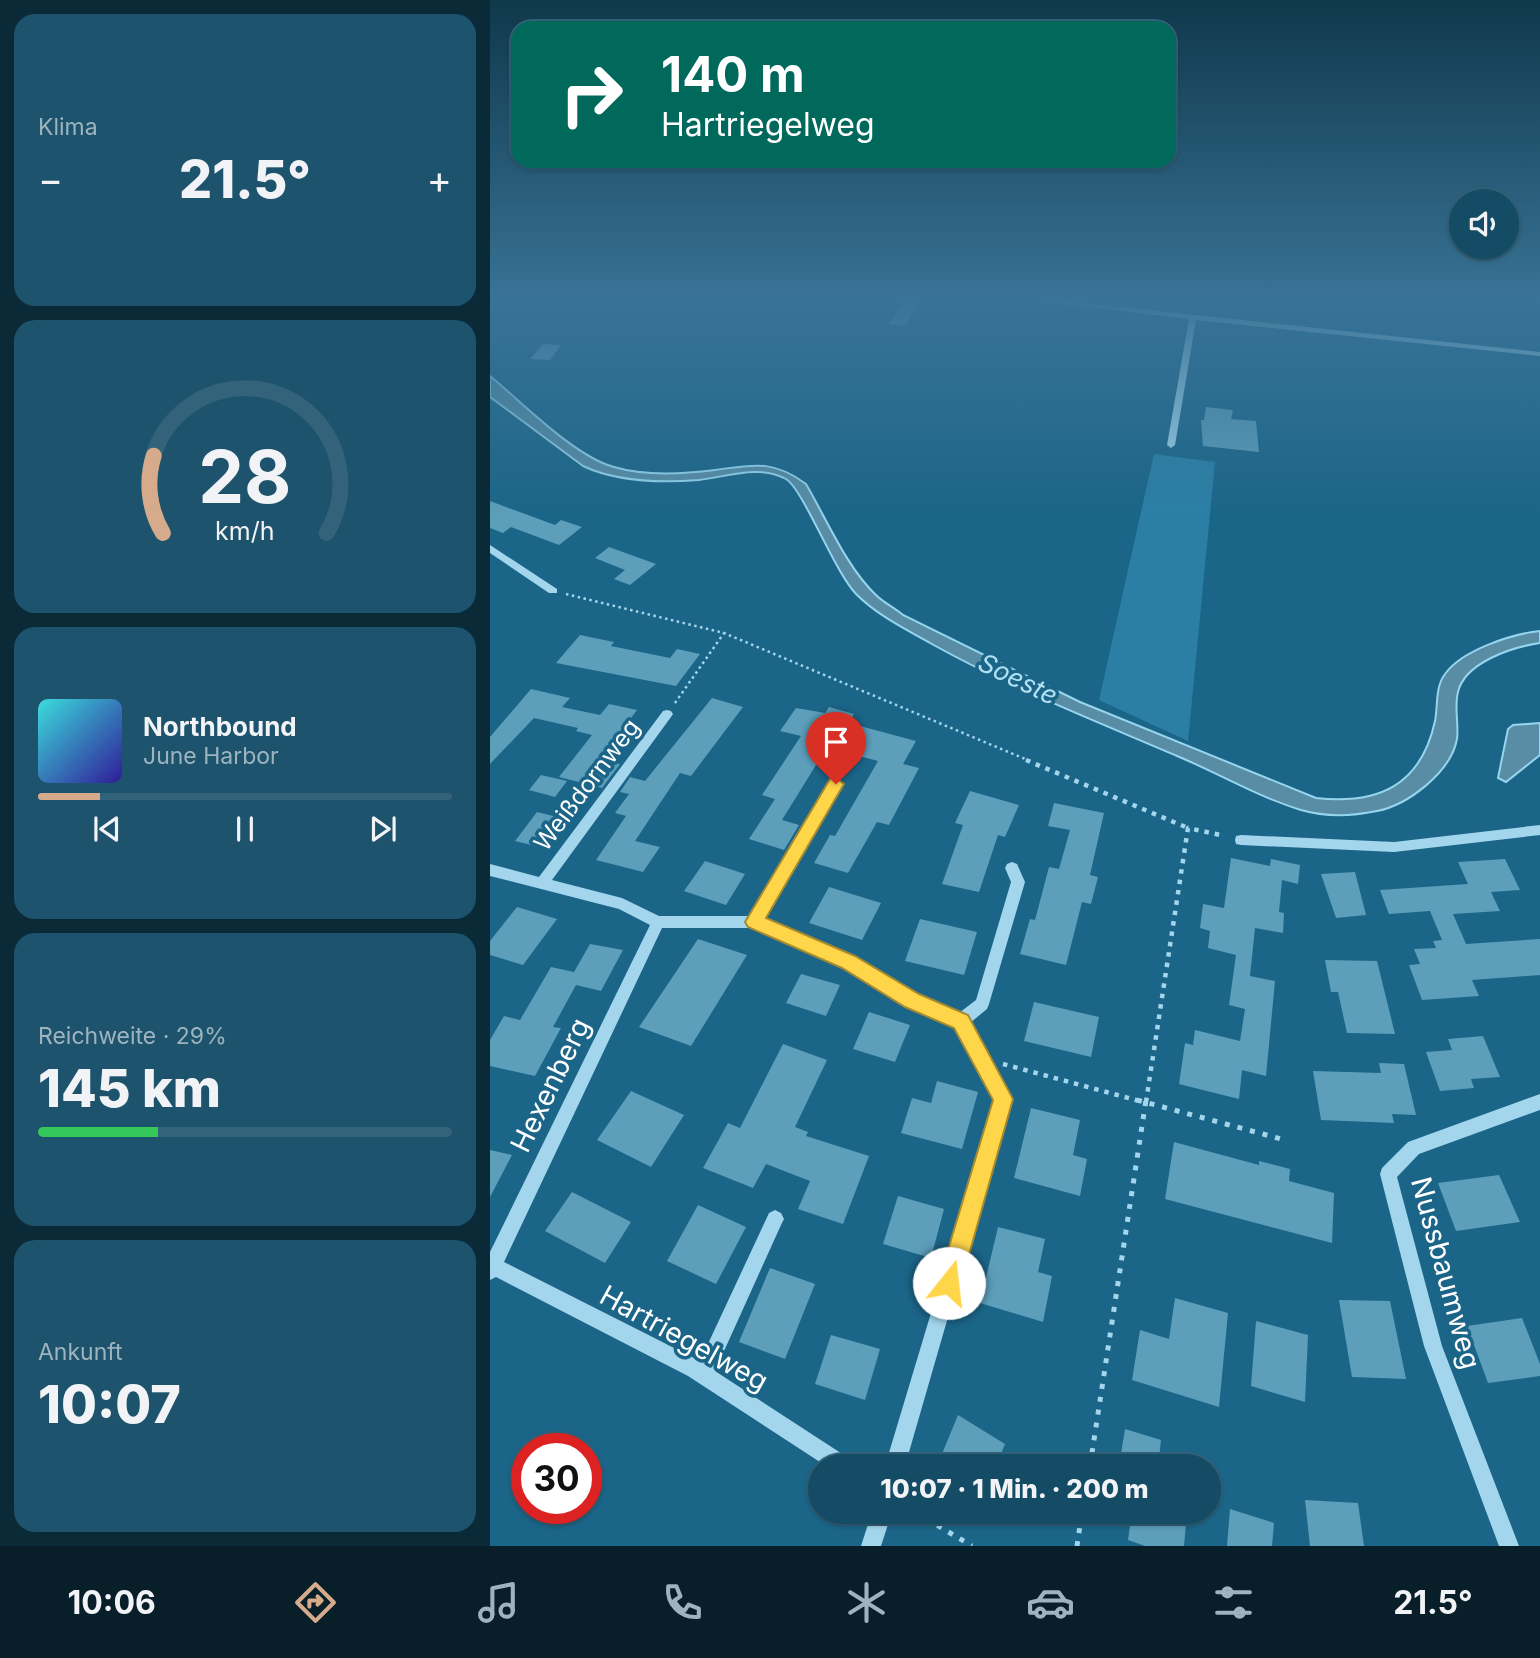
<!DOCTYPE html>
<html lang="de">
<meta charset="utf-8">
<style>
body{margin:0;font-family:Inter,sans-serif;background:#1d536c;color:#f1f3f6;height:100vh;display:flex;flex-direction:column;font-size:26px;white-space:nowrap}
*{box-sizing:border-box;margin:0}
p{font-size:23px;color:#9db4bf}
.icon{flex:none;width:38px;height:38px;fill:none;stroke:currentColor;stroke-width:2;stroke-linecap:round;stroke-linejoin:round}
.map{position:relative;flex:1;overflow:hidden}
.sheet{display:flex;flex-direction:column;gap:14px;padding:14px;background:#0b2a38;width:490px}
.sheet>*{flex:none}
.guide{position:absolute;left:21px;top:21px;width:665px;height:147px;border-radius:21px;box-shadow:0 2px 5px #0004,0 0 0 2px #33637a;background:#00695c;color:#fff;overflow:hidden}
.fabs{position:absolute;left:959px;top:189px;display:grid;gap:14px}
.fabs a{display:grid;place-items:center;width:70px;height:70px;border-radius:50%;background:#144c66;box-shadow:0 2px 5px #0004,0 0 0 2px #33637a;font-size:35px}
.speed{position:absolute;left:21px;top:1433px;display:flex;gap:14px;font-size:35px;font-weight:700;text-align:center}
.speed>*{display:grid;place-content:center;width:91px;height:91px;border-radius:50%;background:#144c66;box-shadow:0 2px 5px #0004,0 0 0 2px #33637a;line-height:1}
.speed .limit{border:10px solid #d22;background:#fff;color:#111}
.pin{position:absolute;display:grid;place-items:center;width:60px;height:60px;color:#fff;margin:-72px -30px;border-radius:50% 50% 50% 0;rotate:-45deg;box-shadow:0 0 7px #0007}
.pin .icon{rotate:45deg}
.me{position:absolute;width:77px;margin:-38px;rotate:16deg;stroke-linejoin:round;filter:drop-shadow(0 0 5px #0008)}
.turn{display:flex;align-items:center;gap:24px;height:147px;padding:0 35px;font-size:32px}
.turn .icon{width:91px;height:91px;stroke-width:2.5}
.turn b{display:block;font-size:49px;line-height:60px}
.big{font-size:52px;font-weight:800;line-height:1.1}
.sheet .card{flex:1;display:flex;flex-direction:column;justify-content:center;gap:10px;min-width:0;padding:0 24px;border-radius:21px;background:#1d536c}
.sheet .dial{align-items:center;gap:0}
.dial svg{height:182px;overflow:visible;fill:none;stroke:#33637a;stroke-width:7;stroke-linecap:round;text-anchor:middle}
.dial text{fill:#f1f3f6;stroke:none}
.song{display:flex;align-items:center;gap:21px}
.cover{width:84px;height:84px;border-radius:10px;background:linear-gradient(135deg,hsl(180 70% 55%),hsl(250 70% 35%))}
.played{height:7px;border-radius:4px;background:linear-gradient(90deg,#d6ab8b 15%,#33637a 15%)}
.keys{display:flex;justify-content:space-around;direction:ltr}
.heat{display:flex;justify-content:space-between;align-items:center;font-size:38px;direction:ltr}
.charge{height:10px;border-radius:5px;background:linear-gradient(90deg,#34c759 29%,#33637a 0)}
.trip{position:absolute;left:318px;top:1454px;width:413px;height:70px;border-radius:35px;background:#144c66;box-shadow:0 2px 5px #0004,0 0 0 2px #33637a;font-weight:800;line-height:70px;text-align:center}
.menu{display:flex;height:112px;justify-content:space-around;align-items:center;background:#081e29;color:#9db4bf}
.menu .icon{width:49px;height:49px}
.menu .on{color:#d6ab8b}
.menu b{font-size:32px;color:#f1f3f6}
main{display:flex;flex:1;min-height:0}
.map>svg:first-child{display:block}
</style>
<main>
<section class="sheet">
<div class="card"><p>Klima</p>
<div class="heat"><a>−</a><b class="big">21.5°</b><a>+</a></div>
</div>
<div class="card dial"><svg viewBox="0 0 100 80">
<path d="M14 69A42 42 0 1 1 86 69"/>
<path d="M14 69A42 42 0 0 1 10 35" stroke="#d6ab8b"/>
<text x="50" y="56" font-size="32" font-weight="700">28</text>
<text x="50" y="72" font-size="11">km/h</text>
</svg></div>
<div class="card">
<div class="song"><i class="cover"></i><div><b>Northbound</b><p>June Harbor</p></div></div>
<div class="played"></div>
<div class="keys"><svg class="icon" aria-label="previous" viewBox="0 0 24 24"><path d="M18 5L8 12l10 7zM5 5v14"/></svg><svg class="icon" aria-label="pause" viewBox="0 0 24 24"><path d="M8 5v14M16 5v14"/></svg><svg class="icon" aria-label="next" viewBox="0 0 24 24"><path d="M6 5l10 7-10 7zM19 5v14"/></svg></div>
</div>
<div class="card"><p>Reichweite · 29%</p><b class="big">145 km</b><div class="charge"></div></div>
<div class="card"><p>Ankunft</p><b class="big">10:07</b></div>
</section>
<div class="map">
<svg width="1050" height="1546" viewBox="0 0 1050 1546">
<rect width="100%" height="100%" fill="#1b6588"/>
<!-- green -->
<polygon fill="#2b7fa5" points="664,454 725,462 698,741 609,700"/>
<!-- water -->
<g fill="#598da5" stroke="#96d5ee" stroke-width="2">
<path d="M0,376c33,27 84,80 124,91 30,9 69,7 101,3 37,-5 58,-11 91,14 20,34 41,84 70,111 8,8 19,13 27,20l177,87 236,96c63,7 105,-13 119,-77 3,-15 0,-34 10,-47 17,-24 67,-40 95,-43v12c-27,4 -75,19 -82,49 -4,15 1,32 -1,47 -6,33 -49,66 -80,72 -24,5 -52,6 -76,-1 -43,-13 -83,-37 -124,-54 -84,-36 -168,-69 -247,-113 -25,-14 -53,-28 -74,-49 -22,-23 -53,-105 -70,-115 -27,-15 -59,-2 -87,1 -38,3 -82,2 -116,-14l-93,-69z"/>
<polygon points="1050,723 1050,755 1016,782 1008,778 1018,729 1023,725"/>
</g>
<!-- building -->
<g fill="#5d9ebb">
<polygon points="413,301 430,301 416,326 399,324"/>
<polygon points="53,344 71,345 60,360 40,359"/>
<polygon points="716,407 743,410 741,419 766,421 769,452 713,446 711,420 714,420"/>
<polygon points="0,501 65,525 71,520 92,527 69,545 21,527 13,533 0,528"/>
<polygon points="119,547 166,564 140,585 124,579 135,570 105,558"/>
<polygon points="90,635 124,642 121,646 180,658 187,649 210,654 186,686 66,663"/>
<polygon points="41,689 80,698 72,707 110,715 119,704 147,710 111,760 130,764 112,788 69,777 102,735 86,731 88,728 44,718 0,764 0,737"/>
<polygon points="222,698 253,707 201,776 190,773 145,841 170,847 153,872 106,860 136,816 125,813 139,794 130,792 140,777 155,781"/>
<polygon points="339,707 364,714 359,723 426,741 413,764 429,768 399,825 387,822 358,873 324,863 340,835 345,836 388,761 369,756 371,753 339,744 292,820 309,825 294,850 259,839 285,799 272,795 311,736 290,731 306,708 335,713"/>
<polygon points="51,775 77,781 65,797 39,790"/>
<polygon points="480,791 529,805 515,837 508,835 489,892 452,884 473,825 465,823"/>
<polygon points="564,803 614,813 600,875 608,877 601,904 592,902 576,965 530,954 540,919 545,920 559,867 569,869 580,830 558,826"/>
<polygon points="47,812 79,820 58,849 25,841"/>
<polygon points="741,858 780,866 781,859 810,865 808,884 792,880 789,912 794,913 793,933 765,928 760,976 785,981 776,1076 752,1070 749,1099 689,1084 695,1043 703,1045 705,1030 750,1041 755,1009 739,1005 746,955 718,948 720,931 710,928 713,904 734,908"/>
<polygon points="1015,859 1030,890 1001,892 1010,911 963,914 976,944 1050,939 1050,975 982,980 989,996 932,1000 919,965 930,964 924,949 946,948 943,941 952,940 940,911 899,914 890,890 978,884 968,862"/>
<polygon points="215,861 255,874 236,905 194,891"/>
<polygon points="865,872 876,915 846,918 831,874"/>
<polygon points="339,887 391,903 372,940 319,923"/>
<polygon points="27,907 67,919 33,965 0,955 0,941"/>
<polygon points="430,919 487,932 474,975 415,961"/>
<polygon points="208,939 257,955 201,1046 149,1027"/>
<polygon points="100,944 133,950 111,991 86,985 63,1027 71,1028 45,1076 0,1066 0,1040 14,1016 30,1020 61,967 84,972"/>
<polygon points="835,960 887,961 905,1034 857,1033 848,992 841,992"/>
<polygon points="311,974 350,985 336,1016 296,1003"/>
<polygon points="544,1002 609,1017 601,1057 534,1041"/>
<polygon points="379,1012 420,1025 405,1062 363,1049"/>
<polygon points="993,1036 1010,1077 981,1079 984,1088 950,1091 936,1052 962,1050 958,1039"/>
<polygon points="293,1044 337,1060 305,1127 318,1132 316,1136 379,1156 353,1224 308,1209 320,1181 276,1164 263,1188 213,1168 238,1123 250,1128"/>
<polygon points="889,1063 914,1064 926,1115 902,1114 904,1123 831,1120 823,1071 891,1073"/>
<polygon points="447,1081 488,1092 472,1149 411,1133 422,1098 441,1103"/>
<polygon points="141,1091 194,1115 161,1167 107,1140"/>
<polygon points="541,1108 590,1120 583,1155 597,1159 590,1196 524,1178"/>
<polygon points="684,1142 769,1165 769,1161 800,1169 799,1181 844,1193 842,1243 675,1199"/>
<polygon points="0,1150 22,1155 0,1197"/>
<polygon points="1009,1175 1030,1222 966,1231 948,1183"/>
<polygon points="82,1192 141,1222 115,1263 55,1231"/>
<polygon points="408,1196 454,1209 441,1258 393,1244"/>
<polygon points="208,1205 256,1227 226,1284 177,1261"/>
<polygon points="508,1227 555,1239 548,1272 562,1276 553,1322 490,1303"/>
<polygon points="280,1268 325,1284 295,1359 249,1342"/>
<polygon points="685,1298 738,1313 729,1407 642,1380 650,1330 679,1339"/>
<polygon points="849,1300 900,1301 916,1379 862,1377"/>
<polygon points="1032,1318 1050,1364 1050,1376 998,1383 977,1326"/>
<polygon points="766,1321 818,1335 815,1402 761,1386"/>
<polygon points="341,1335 390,1349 375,1400 325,1384"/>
<polygon points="468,1415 515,1444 506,1466 447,1466"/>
<polygon points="635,1429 671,1440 668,1466 629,1466"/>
<polygon points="815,1500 868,1503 874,1546 820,1546"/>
<polygon points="740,1509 784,1523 782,1546 737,1546"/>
<polygon points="642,1512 697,1512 694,1546 655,1546 638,1540"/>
</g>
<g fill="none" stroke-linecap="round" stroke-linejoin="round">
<!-- path-far2 -->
<g stroke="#a3d6ec" stroke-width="2.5" stroke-dasharray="2.5 3.5" stroke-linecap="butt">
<polyline points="76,594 234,633 540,761"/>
<polyline points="185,703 234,633"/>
</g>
<!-- path-far1 -->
<g stroke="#a3d6ec" stroke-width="4.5" stroke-dasharray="4.5 6" stroke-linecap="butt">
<polyline points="536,760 698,828"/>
<polyline points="513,1064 653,1102"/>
<polyline points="656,1102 698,828 735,836"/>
</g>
<!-- path -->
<g stroke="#a3d6ec" stroke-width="5" stroke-dasharray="5 8" stroke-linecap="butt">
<polyline points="647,1100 795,1140"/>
<polyline points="600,1466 656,1100"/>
<polyline points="425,1512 482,1546"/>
<polyline points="587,1546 592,1512"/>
</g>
<!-- minor -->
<g fill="#a3d6ec" fill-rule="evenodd">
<polygon points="547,301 575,301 1050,352 1050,356 706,320 685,445 681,448 677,445 699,319"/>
<polygon points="0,545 67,589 67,593 59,593 0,553"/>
<polygon points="177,710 181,711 183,714 181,717 62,880 132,898 169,916 260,916 342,781 350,781 352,784 350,787 273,919 364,957 427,996 469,1013 486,1000 521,882 515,868 517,864 522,862 527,864 535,882 499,1004 497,1009 480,1023 521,1099 415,1466 395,1466 505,1100 466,1026 417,1006 354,967 263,928 172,928 14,1262 210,1361 279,1213 285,1210 291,1213 294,1219 291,1225 225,1371 360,1459 363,1466 336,1466 198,1376 6,1277 0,1280 0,1252 160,925 129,909 0,876 0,864 49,877 173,711"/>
<polygon points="1050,825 1050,835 904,852 751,845 746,844 745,840 746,836 751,835 904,842"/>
<polygon points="1050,1094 1050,1110 929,1154 907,1177 952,1346 1029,1546 1009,1546 934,1346 890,1174 892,1168 918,1142"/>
<polygon points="382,1512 402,1512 391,1546 371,1546"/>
</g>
</g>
<!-- sky -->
<linearGradient id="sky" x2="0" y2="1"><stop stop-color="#0f384b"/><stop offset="0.58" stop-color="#397396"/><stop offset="1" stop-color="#397396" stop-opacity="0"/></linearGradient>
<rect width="1050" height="518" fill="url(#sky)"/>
<!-- route -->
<polygon fill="#ffd54a" stroke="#a68a30" stroke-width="2" points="346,778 354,784 276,918 365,956 429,994 478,1015 523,1099 471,1283 467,1291 459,1294 451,1291 448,1283 503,1100 464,1028 415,1007 352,968 258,927 255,922 340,779"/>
<g text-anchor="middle" stroke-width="7" stroke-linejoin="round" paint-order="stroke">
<!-- street labels -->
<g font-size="24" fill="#fff" stroke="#1b6588">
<text transform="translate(97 785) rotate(-53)" y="8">Weißdornweg</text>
</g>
<!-- water labels -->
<g font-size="26" font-style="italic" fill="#b3e1f4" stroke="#1b6588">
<text transform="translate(528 679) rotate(26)" y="9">Soeste</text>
</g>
<!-- near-street labels -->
<g font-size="28" fill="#fff" stroke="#1b6588">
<text transform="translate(60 1085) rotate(-64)" y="10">Hexenberg</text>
<text transform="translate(956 1273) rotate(75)" y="10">Nussbaumweg</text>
<text transform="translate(194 1338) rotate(29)" y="10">Hartriegelweg</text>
</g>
</g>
</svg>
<div class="fabs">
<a><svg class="icon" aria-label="sound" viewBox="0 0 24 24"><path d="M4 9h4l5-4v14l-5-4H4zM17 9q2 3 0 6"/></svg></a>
</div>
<div class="speed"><div class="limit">30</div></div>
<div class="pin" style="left:346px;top:784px;background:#d93025"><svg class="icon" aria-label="arrive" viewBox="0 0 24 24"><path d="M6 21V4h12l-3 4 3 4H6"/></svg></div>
<svg class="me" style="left:459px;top:1283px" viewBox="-20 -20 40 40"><circle r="19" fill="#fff"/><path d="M0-13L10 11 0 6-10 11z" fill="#ffd54a"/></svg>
<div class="trip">10:07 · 1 Min. · 200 m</div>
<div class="guide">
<div class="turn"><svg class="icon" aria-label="right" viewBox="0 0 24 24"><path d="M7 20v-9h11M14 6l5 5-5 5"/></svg><div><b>140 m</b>Hartriegelweg</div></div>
</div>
</div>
</main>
<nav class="menu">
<b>10:06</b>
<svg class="icon on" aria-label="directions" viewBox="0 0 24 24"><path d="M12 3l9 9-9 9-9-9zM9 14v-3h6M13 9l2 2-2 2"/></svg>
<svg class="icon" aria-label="music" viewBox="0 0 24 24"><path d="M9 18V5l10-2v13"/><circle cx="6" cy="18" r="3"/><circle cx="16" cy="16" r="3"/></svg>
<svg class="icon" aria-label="phone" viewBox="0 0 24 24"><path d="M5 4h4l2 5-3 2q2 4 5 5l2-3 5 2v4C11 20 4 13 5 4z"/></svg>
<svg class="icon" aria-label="climate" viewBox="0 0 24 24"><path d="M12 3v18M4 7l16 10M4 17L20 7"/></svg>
<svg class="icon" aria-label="car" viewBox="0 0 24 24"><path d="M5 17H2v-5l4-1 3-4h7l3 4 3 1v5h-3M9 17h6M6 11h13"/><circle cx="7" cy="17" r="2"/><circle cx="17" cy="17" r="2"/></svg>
<svg class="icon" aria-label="filters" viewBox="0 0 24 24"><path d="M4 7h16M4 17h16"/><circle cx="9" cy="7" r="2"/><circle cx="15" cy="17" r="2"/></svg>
<b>21.5°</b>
</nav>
